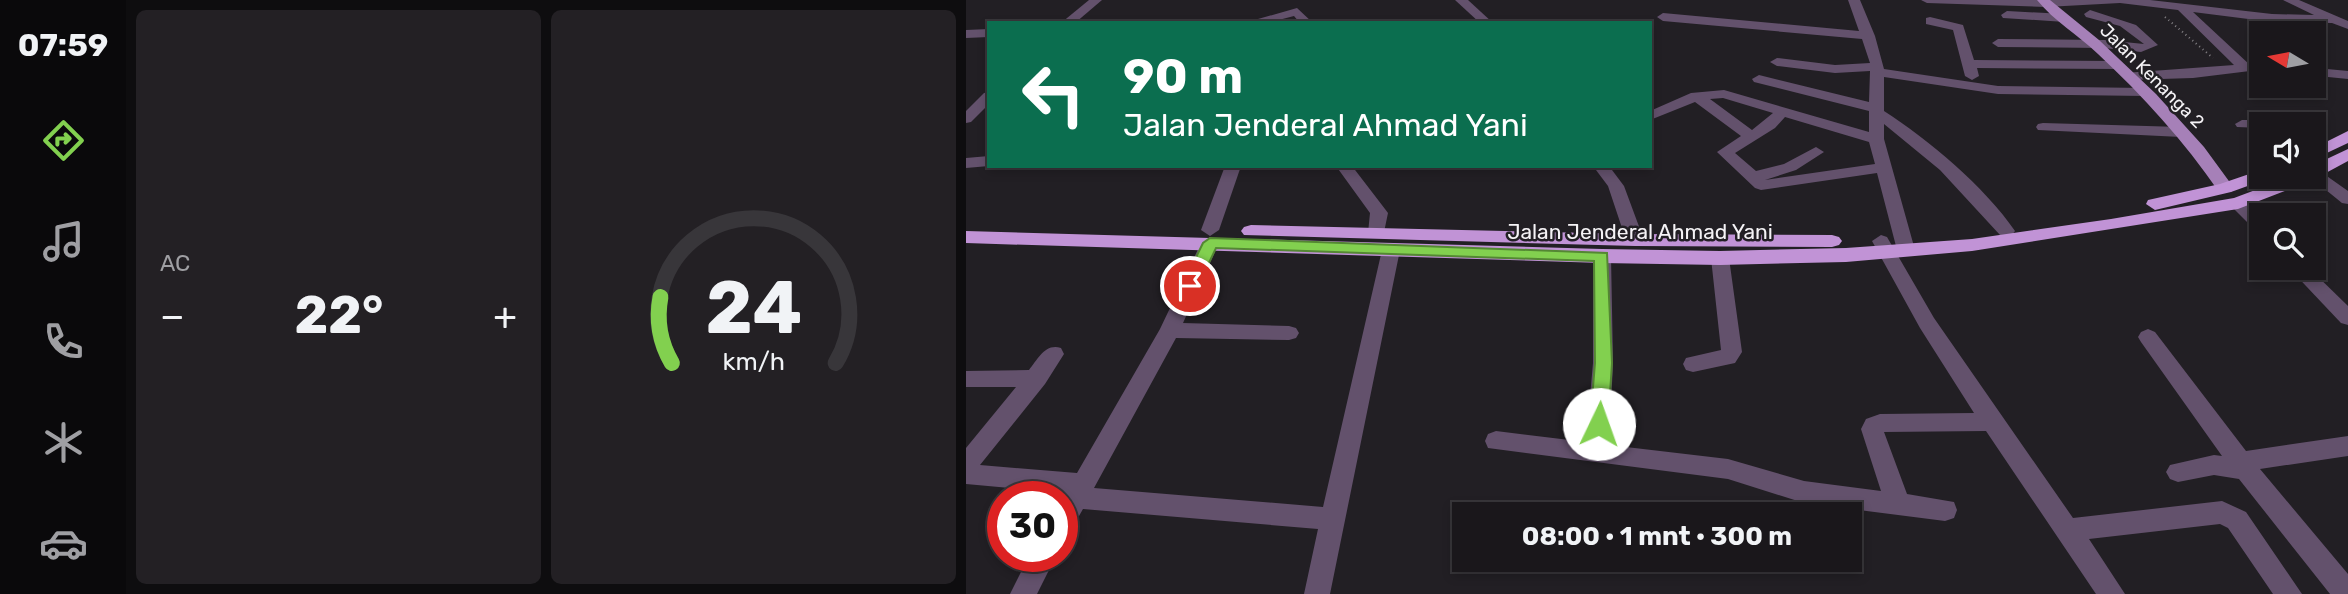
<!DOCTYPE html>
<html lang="id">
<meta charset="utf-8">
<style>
body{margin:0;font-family:Rubik,sans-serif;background:#232024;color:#f1f3f6;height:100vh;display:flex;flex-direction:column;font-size:26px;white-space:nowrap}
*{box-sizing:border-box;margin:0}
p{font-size:23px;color:#9f9fa3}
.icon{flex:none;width:38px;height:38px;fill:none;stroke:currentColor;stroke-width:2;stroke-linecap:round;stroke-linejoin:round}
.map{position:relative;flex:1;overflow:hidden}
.details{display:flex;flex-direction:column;gap:10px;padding:10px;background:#0e0d0f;width:840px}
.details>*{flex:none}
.guide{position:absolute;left:21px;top:21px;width:665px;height:147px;border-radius:0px;box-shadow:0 4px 10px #0003,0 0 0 2px #38363a;background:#0b6e4f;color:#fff;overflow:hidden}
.needle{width:46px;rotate:280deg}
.fabs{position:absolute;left:1283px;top:21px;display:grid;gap:14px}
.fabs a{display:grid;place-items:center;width:77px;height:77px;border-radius:0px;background:#1a171b;box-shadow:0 4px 10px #0003,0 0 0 2px #38363a;font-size:35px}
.speed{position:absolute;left:21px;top:481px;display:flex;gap:14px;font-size:35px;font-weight:700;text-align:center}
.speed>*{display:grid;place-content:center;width:91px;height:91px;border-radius:50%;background:#1a171b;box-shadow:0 4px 10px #0003,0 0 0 2px #38363a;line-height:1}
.speed .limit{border:10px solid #d22;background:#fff;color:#111}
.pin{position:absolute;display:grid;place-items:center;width:60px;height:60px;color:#fff;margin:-30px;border:4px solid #fff;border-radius:50%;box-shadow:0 2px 7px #0007}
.me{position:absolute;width:77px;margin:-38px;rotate:3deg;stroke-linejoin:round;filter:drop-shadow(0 0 5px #0008)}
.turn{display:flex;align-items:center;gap:24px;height:147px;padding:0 21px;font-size:32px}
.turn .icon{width:91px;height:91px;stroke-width:2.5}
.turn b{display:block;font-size:49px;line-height:60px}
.big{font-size:52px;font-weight:700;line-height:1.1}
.details .card{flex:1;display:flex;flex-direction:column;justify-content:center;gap:10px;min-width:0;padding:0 24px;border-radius:10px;background:#232024}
.details .dial{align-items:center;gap:0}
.dial svg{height:182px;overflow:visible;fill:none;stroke:#38363a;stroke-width:7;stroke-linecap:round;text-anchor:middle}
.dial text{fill:#f1f3f6;stroke:none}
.heat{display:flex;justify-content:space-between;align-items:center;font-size:38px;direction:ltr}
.details .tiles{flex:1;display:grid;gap:10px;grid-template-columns:repeat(2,1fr)}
.trip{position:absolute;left:486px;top:502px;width:410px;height:70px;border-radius:0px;background:#1a171b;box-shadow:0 4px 10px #0003,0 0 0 2px #38363a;font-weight:700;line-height:70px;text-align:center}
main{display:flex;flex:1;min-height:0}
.menu{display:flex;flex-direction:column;width:126px;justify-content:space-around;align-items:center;background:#0a090b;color:#9f9fa3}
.menu .icon{width:49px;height:49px}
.menu .selected{color:#82d04f}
.menu b{font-size:32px;color:#f1f3f6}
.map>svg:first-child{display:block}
</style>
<main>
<nav class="menu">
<b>07:59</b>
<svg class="icon selected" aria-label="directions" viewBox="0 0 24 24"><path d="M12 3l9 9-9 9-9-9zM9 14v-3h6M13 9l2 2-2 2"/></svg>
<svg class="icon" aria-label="music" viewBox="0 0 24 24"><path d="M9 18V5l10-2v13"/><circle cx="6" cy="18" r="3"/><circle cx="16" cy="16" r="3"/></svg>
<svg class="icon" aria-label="phone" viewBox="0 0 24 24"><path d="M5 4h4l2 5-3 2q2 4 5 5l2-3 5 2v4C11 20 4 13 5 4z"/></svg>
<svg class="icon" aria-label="climate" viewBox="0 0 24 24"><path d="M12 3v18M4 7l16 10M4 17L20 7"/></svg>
<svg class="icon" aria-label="car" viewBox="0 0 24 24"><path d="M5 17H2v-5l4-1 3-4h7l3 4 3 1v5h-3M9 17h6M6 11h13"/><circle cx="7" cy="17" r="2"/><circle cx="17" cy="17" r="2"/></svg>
</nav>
<section class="details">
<div class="tiles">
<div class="card"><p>AC</p>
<div class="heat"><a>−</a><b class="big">22°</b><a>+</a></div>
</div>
<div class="card dial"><svg viewBox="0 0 100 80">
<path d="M14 69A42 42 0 1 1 86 69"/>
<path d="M14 69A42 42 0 0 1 9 40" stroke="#82d04f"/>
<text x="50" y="56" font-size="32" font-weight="700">24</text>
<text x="50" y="72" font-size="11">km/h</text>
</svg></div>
</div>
</section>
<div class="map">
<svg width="1382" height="594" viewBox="0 0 1382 594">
<rect width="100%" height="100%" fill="#221f24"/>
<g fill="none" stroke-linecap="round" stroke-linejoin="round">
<!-- path -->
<polyline stroke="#848185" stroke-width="2" stroke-dasharray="1 3.5" stroke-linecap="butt" points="1199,17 1247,58"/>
<!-- minor -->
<g fill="#63516c" fill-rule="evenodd">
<polygon points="123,0 136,0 109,23 95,23"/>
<polygon points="489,0 502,0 527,23 514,23"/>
<path d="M882,0h12l15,36 9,33 114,17 147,2 7,4 -7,4 -147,-2 -114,-17v34c44,28 101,76 131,120l-3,4h-12l-60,-65 -56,-46v15l31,111 -9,6 -9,-6 -20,-77 -116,17 -6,-2 -38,-36 24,-16 -46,-34 -45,18v-9l41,-18 33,-3 145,42v-21l-115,-29 -2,-3 7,-4 110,27 1,-31 -35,2 -58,-7 -7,-4 7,-4 58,7 35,-2 -8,-24 -199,-18 -6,-4 6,-4 196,18zM757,98l50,15 -21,17 -42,-31zM819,117l84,25 6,22 -110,16 31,-10 28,-18 -8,-5 -32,17 -28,7 -21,-18 40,-25z"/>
<polygon points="955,0 1184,0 1306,14 1348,15 1317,0 1333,0 1382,21 1382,29 1366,23 1306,22 1227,12 1284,65 1284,71 1227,78 1163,80 1158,79 1158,73 1268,65 1212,10 1154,3 1080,7 961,3"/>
<polygon points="331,8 347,23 334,23 328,16 301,23 278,23"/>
<polygon points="1124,10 1170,25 1192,45 1175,52 1138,48 1032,47 1026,43 1032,39 1138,40 1178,44 1154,26 1120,17 1118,14"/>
<polygon points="1041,11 1099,14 1105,18 1099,22 1037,18 1035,15"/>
<polygon points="964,17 997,25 1008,60 1152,61 1159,65 1152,69 1011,68 1013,76 1006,80 999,76 987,30 960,24 960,18"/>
<polygon points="23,29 23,37 0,38 0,30"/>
<polygon points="1348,59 1361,69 1382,71 1382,79 1352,76 1348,71"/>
<polygon points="23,92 23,104 5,122 0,123 0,111 18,93"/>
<polygon points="1276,120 1308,120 1315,124 1295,124 1295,128 1271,127 1269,124"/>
<polygon points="1077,123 1215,127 1223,132 1215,137 1072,130 1070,127 1072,124"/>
<polygon points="23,156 23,166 0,168 0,158"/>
<polygon points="259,166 275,166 253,230 244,236 235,230"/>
<polygon points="370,166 386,166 419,209 422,213 417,237 405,237 402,233 404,213"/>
<polygon points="627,166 643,166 658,186 678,240 675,244 663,244 660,240 642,186"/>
<polygon points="1348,167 1382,191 1382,204 1376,203 1344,177 1348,177"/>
<polygon points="1272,198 1278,199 1295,216 1295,232 1289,230 1266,207 1264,203 1266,199"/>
<polygon points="915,235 921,237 968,318 1107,518 1256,501 1280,512 1336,594 1307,594 1262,528 1254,524 1123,539 1159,594 1130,594 1020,431 918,432 941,494 988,502 991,510 988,518 979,521 838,503 762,479 522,448 519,441 522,434 530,431 620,442 627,363 627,256 636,250 645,256 647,363 643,445 762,459 838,481 915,491 895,429 900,419 914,414 1008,413 954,328 906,241"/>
<path d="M244,237l9,6 -36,80 106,3 7,2 3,5 -3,5 -7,2 -113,-2 -82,150 229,19 59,-257 9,-6 6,2 3,4 -70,344h-26l14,-65 -235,-20 -12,21 -9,3 3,-40 -99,-9v-36l50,-61h-50v-16l63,-1c9,-11 16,-27 32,-22l3,6 -19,30 -65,81 97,8 83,-144 41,-86z"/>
<polygon points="754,252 760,254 763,258 776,352 769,363 727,372 720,370 717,364 720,358 755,350 745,258 748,254"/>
<polygon points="1323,268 1343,268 1382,306 1382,325 1375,323"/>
<polygon points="1182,329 1189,332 1280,451 1382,436 1382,456 1294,469 1382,574 1382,594 1364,594 1273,479 1248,475 1212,482 1204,479 1200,472 1204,465 1248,455 1256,456 1175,342 1172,337 1175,332"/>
<polygon points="63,556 90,556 71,594 44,594"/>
</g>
<!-- major -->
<path fill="#a680b8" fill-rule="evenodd" d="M1071,0h13l49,40 57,54 48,53 30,41 -3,4h-12c-35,-51 -76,-96 -121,-138 -20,-19 -44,-33 -61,-54z"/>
<!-- highway -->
<g fill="#c193d6" fill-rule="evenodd">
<polygon points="1382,131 1382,143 1348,159 1348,148"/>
<polygon points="1382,149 1382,161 1345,181 1272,209 1006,251 880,262 754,265 636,263 0,243 0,231 636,249 754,251 880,248 1006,239 1145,219 1268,198 1324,177 1348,177 1348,165"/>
<polygon points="1295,170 1295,177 1303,177 1301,179 1265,192 1189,210 1180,204 1182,200 1254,184"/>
<polygon points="285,225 669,234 866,235 873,237 876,241 873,245 866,247 669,246 278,235 275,231 278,227"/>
</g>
</g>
<!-- route -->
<polygon fill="#82d04f" stroke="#548733" stroke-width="2" points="244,238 641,253 646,363 642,424 640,429 633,432 627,429 624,424 629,363 628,261 250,248 230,290 219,290 216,286 237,243"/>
<g text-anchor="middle" stroke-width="5" stroke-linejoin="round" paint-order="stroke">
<!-- far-street labels -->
<g font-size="18" fill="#f5f3f6" stroke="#221f24">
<text transform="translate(1186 76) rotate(45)" y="6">Jalan Kenanga 2</text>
</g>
<!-- street labels -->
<g font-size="21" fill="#f5f3f6" stroke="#221f24">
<text x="674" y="239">Jalan Jenderal Ahmad Yani</text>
</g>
</g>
</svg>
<div class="fabs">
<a><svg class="needle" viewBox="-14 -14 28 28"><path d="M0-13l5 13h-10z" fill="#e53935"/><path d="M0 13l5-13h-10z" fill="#9f9fa3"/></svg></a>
<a><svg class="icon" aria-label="sound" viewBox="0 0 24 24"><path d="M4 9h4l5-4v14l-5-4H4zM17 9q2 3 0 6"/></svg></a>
<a><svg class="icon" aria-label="search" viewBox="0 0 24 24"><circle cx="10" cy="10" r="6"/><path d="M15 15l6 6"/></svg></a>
</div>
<div class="speed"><div class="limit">30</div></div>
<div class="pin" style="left:224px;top:286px;background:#d93025"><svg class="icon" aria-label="arrive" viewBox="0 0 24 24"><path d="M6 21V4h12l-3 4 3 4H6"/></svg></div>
<svg class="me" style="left:633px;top:424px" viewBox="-20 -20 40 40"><circle r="19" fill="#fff"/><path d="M0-13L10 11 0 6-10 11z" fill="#82d04f"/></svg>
<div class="trip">08:00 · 1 mnt · 300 m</div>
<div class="guide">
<div class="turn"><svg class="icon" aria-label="left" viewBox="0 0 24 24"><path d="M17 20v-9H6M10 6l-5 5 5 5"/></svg><div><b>90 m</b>Jalan Jenderal Ahmad Yani</div></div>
</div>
</div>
</main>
